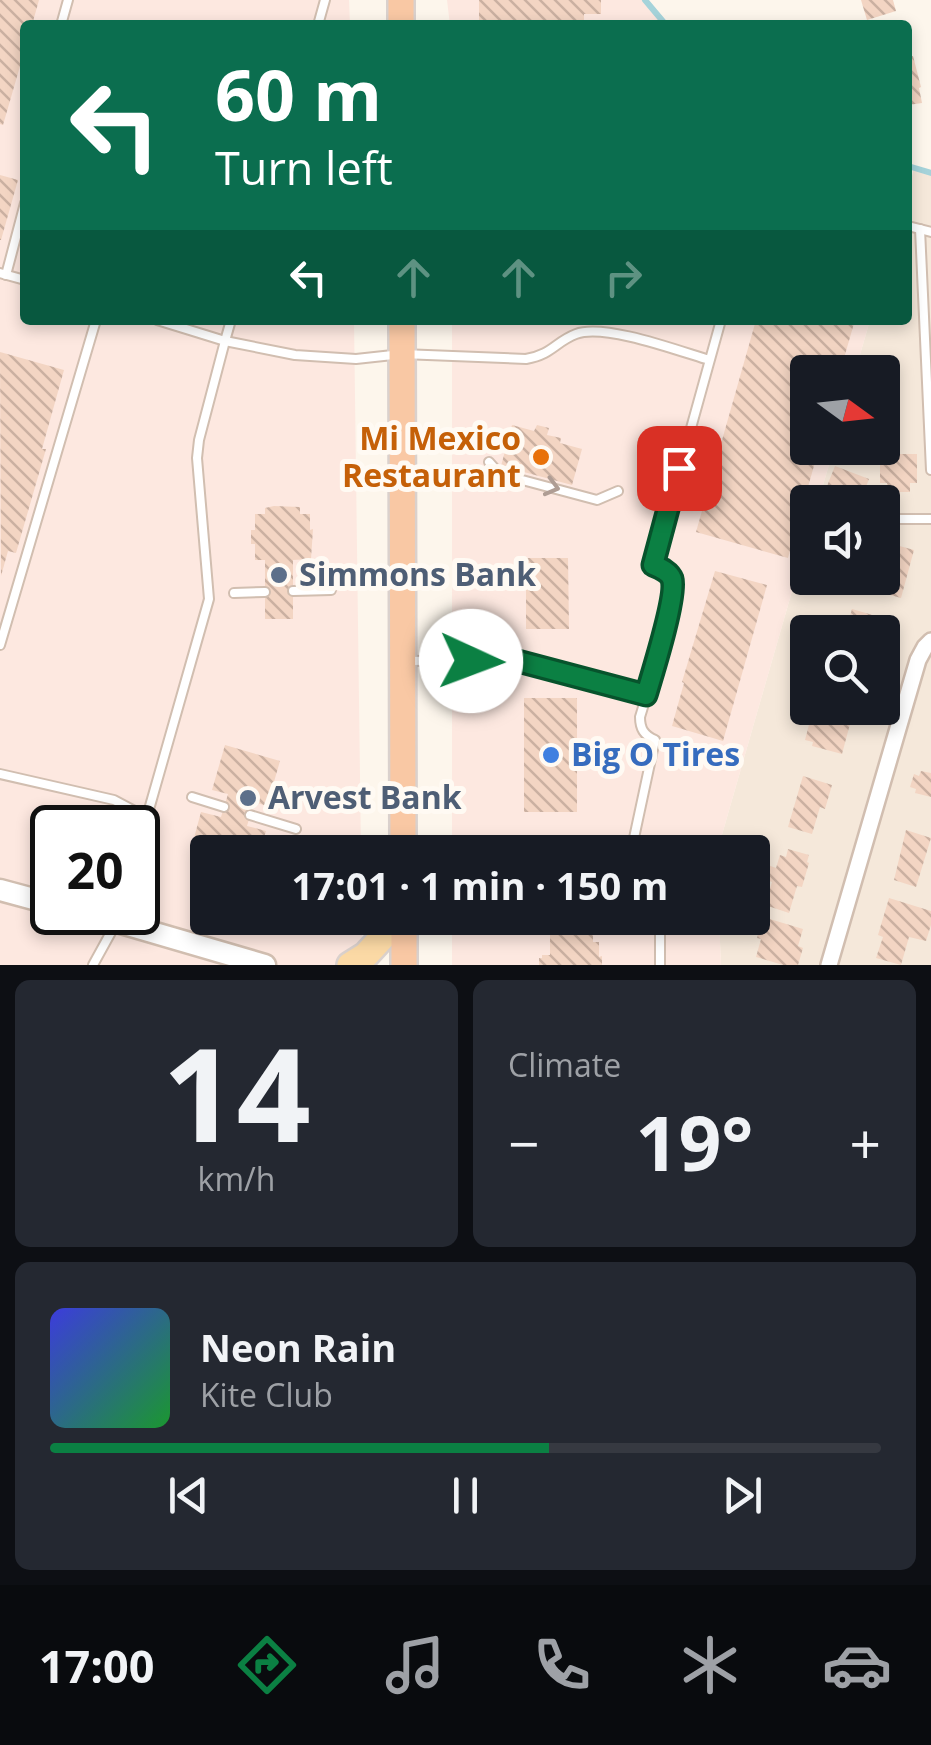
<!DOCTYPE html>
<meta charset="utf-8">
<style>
body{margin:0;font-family:"Open Sans",sans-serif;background:#242831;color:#f1f3f6;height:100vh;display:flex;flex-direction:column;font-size:38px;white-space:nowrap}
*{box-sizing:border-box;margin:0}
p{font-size:32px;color:#9ea1a6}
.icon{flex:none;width:55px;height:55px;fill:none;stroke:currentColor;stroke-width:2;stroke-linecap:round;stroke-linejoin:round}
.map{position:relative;height:965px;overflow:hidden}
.panel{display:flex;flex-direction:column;gap:15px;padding:15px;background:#0d0f14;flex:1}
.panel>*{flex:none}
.guide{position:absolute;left:20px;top:20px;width:892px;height:305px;border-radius:10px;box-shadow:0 5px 15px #0003;background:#0b6e4f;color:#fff;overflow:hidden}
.needle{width:65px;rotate:105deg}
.controls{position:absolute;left:790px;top:355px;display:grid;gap:20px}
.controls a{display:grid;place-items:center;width:110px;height:110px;border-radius:10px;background:#171b24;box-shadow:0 5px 15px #0003;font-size:50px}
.speed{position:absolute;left:30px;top:805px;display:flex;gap:20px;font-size:50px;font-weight:700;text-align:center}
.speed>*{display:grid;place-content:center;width:130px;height:130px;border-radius:50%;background:#171b24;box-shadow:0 5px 15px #0003;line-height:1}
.speed .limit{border:5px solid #111;border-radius:15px;background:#fff;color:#111}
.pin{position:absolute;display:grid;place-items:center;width:85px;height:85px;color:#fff;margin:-42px;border-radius:20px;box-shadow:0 5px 15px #0006}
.me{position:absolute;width:110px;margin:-55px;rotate:92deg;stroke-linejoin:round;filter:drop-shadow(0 0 8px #0008)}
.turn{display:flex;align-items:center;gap:35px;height:210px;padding:0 30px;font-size:45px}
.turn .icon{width:130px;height:130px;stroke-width:2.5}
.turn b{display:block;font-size:70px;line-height:85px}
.lanes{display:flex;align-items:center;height:95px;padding:0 30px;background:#0003;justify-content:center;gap:50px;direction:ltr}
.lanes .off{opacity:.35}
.big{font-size:75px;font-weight:700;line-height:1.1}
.panel .card{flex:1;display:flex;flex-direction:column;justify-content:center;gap:15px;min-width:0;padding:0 35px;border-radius:15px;background:#242831}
.panel .dial{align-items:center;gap:0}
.dial b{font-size:130px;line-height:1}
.song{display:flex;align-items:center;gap:30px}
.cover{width:120px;height:120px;border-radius:15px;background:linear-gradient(135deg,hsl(240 70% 55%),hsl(130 70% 35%))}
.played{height:10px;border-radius:5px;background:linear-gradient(90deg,#0b8043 60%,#363941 60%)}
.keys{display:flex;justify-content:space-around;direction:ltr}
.heat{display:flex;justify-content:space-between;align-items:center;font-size:55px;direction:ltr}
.panel .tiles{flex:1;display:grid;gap:15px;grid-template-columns:1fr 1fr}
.card:last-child{grid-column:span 2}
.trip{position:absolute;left:190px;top:835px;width:580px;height:100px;border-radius:10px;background:#171b24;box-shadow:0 5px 15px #0003;font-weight:700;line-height:100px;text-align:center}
.menu{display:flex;height:160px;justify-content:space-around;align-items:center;background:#090b0e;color:#9ea1a6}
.menu .icon{width:70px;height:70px}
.menu .active{color:#0b8043}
.menu b{font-size:45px;color:#f1f3f6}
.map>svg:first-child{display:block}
</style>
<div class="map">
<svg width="931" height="965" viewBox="0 0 931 965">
<defs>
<pattern id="building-back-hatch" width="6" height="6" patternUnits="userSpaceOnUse" patternTransform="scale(2.5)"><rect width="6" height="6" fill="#f3d5c3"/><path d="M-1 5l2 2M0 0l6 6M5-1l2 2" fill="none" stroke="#cab0a1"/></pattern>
</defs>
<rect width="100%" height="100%" fill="#fdf6ec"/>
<!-- residential -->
<path fill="#f5e8da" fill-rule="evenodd" d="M914,168l17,5v792h-210l-2,-47h33v-66h-35l90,-313 1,39h74v-76h-64l16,-54h48v-76h-27l15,-52h38v-129zM808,632h74v76h-74z"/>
<!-- commercial -->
<g fill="#fde8e0" fill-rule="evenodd">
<path d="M0,0h349l1,25h-325v295h329l7,532h-153v66h154l1,47h-363zM52,828h86v84h-86z"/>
<polygon points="447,0 645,0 666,25 450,25"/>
<polygon points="452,320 870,320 855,372 808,372 808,448 834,448 818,502 808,502 807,539 717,852 452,852"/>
<polygon points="452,918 719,918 721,965 452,965"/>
</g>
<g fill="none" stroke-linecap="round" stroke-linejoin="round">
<!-- stream -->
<g stroke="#a5d3da" stroke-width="6">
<polyline points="645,0 666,25"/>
<polyline points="908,166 931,173"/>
</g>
</g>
<!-- building -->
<g fill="url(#building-back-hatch)">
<polygon points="0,0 39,0 32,25 25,25 25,49 3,125 0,124"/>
<polygon points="479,0 601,0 601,14 584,14 584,25 479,25"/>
<polygon points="861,0 893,0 896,11 867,20"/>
<polygon points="913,56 921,87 919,88 922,103 908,105 908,57"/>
<polygon points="0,175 18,180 1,240 0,240"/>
<polygon points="756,320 855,320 840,372 808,372 808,448 819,448 788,558 696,532"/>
<polygon points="0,352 64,370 42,449 46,449 16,553 8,551 1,576"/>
<polygon points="512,425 534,431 537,425 549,428 547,435 561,438 560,443 582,449 572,485 501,466"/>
<polygon points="880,454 917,454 917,483 910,483 910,492 887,492 887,483 880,483"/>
<polygon points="835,466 869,479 860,502 821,501"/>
<polygon points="274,506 300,507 300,514 310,514 310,530 313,529 311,559 293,560 293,619 265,619 265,560 255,560 255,544 251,544 251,530 255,530 255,514 265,514 265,508"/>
<polygon points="889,543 914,550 901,598 876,591 879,578 882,578 882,566"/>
<polygon points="526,558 568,558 569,629 526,629"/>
<polygon points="715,571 767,585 723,741 672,726 684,683 682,682"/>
<polygon points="852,609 876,616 871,632 838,632 840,627 846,629"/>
<rect x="524" y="698" width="53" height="114"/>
<polygon points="823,708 849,708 845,723 850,724 842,754 812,746 813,742 805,740 811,717 820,720"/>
<polygon points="225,745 280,761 267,806 254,802 247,826 266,831 260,852 244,852 194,838 201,812 221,817 228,794 212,790"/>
<polygon points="921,771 931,773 931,797 915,793 916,789 910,787 914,774 919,776"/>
<polygon points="803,776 832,785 825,809 820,807 812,834 788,827"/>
<polygon points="906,830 931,838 916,887 894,880"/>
<polygon points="788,849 809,855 807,862 809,863 802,887 797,886 789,913 765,905 772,882 764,879 768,865 776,868 780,855 786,857"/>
<polygon points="889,898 931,911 931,925 926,941 909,937 901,965 876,958 883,937 878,935"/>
<polygon points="763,917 803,929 798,946 803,948 798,965 783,965 756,957 761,939 757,938"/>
<polygon points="562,918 585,918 585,926 593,926 593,942 599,942 599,957 602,956 602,965 539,965 539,958 542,958 542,955 550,955 550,925 559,924 562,926"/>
</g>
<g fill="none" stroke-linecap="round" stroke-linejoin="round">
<!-- service casing -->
<g stroke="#d1beb0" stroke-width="12">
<g id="service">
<polyline points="61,25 68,0"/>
<polyline points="318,25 325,0"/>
<polyline points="908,226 931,232"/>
<polyline points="920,229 931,470"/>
<polyline points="0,273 25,280"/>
<polyline points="6,275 25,203"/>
<polyline points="157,320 225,341 231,320"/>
<polyline points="489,462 497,471 511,477 597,500 618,491"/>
<polyline points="882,522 889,519 931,519"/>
<polyline points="293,591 331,590"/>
<polyline points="234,593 265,592"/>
<polyline points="0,645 96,320"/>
<polyline points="405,661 514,660 646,695"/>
<polyline points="0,774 114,800 146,817"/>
<polyline points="192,797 224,807"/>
<polyline points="250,815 296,829"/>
<path d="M138,848l71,-249 -12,-141 2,-18 26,-99 70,14 61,4 46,-5 124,5c27,-5 29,-17 50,-25 28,-11 103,17 133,26"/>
<polyline points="225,852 227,848"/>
<path d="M631,852l24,-112c-11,-5 -15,-11 -15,-23 7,-23 38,-121 32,-139 -3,-8 -12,-10 -19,-13l68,-245"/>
<polyline points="93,965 115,925"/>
<polyline points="660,965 660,918"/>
</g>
</g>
<!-- minor casing -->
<g stroke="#d1beb0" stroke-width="20">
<polyline id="minor" points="829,965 918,660 925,647 931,641"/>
</g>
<!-- tertiary casing -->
<g stroke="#d1beb0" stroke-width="25">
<g id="tertiary">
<polyline points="0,890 52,904"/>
<polyline points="83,912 265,965"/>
</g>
</g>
<!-- primary casing -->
<g stroke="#dad1cd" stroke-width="30">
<polyline id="primary" points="350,965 366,955 400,918"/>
</g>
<!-- trunk casing -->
<g stroke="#dad1cd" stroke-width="30">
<g id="trunk">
<polyline points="401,0 401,25"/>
<polyline points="402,320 403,852"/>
<polyline points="404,918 404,965"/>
</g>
</g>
<!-- service -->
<use href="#service" stroke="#fff" stroke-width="8"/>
<!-- minor -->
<use href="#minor" stroke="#fff" stroke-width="15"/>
<!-- tertiary -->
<use href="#tertiary" stroke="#fff" stroke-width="20"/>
<!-- primary -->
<use href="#primary" stroke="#fbd9a5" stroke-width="25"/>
<!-- trunk -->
<use href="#trunk" stroke="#f9c8a4" stroke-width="25"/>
</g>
<!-- one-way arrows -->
<defs><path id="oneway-chevron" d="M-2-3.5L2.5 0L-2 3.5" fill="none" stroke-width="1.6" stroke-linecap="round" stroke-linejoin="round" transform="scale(2.5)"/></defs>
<use stroke="#af9d94" href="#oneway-chevron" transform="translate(552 487) rotate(15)"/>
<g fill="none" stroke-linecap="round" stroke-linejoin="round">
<!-- route casing -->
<g stroke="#07532c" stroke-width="25">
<path id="route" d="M471,661l43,-1 132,35c6,-20 31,-100 26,-116 -3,-8 -12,-11 -19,-14l26,-97"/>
</g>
<!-- route -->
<use href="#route" stroke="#0b8043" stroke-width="18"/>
</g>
<!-- markers -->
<circle fill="#e8710a" stroke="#fffaf3" stroke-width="4" cx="541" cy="457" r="10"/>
<g fill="#5c6f8a" stroke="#fffaf3" stroke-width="4">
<circle cx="279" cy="575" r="10"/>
<circle cx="248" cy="798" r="10"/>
</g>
<circle fill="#3f7fe0" stroke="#fffaf3" stroke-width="4" cx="551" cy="755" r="10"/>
<g text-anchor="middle" stroke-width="10" stroke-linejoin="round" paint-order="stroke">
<!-- food labels -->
<g font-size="32" font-weight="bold" fill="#c56008" stroke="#fffaf3" text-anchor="end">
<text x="521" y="450">Mi Mexico<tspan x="521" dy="37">Restaurant</tspan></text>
</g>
<!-- service labels -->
<g font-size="32" font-weight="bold" fill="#4e5e75" stroke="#fffaf3" text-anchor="start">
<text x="299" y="586">Simmons Bank</text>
<text x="268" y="809">Arvest Bank</text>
</g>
<!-- shop labels -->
<g font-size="32" font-weight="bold" fill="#366cbe" stroke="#fffaf3" text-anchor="start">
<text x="571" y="766">Big O Tires</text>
</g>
</g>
</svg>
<div class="controls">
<a><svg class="needle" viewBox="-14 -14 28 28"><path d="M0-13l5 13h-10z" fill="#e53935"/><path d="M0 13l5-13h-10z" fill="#9ea1a6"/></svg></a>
<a><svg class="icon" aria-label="sound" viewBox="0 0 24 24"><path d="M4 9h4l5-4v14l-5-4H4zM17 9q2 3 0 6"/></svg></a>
<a><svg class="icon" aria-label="search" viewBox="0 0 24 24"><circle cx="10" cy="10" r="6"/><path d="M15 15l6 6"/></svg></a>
</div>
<div class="speed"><div class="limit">20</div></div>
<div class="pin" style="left:679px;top:468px;background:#d93025"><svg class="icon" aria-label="arrive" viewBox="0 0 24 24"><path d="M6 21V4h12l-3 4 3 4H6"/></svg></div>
<svg class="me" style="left:471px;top:661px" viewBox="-20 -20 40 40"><circle r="19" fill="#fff"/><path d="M0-13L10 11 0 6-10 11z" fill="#0b8043"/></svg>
<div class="trip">17:01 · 1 min · 150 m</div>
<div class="guide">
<div class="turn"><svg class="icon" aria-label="left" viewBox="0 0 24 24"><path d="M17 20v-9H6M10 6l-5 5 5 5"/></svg><div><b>60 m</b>Turn left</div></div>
<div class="lanes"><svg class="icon" aria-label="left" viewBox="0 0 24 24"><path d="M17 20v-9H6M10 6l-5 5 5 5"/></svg><svg class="icon off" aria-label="ahead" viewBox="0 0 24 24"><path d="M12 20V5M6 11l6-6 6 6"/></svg><svg class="icon off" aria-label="ahead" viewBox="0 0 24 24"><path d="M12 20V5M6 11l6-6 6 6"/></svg><svg class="icon off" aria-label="right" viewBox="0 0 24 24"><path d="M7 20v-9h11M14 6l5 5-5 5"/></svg></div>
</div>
</div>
<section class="panel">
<div class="tiles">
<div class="card dial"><b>14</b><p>km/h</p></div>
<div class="card"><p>Climate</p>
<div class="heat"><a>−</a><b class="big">19°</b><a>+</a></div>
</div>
<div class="card">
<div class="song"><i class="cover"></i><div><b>Neon Rain</b><p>Kite Club</p></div></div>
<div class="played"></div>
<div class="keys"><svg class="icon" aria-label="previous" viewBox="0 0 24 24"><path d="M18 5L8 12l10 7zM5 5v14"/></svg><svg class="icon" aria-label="pause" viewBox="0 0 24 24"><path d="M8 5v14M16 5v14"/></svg><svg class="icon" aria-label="next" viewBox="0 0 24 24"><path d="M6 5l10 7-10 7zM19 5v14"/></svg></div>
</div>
</div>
</section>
<nav class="menu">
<b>17:00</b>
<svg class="icon active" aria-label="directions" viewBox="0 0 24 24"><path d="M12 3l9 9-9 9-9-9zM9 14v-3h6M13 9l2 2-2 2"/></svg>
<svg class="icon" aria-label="music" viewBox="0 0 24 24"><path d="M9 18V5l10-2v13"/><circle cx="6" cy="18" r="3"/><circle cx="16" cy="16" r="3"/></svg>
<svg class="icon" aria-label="phone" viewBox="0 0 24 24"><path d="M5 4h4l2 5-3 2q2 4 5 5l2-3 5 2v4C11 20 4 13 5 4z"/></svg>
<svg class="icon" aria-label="climate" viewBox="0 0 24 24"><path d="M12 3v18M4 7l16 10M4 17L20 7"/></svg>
<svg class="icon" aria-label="car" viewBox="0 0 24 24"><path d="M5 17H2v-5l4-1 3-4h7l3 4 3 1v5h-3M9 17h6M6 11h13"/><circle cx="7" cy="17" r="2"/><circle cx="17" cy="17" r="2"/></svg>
</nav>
